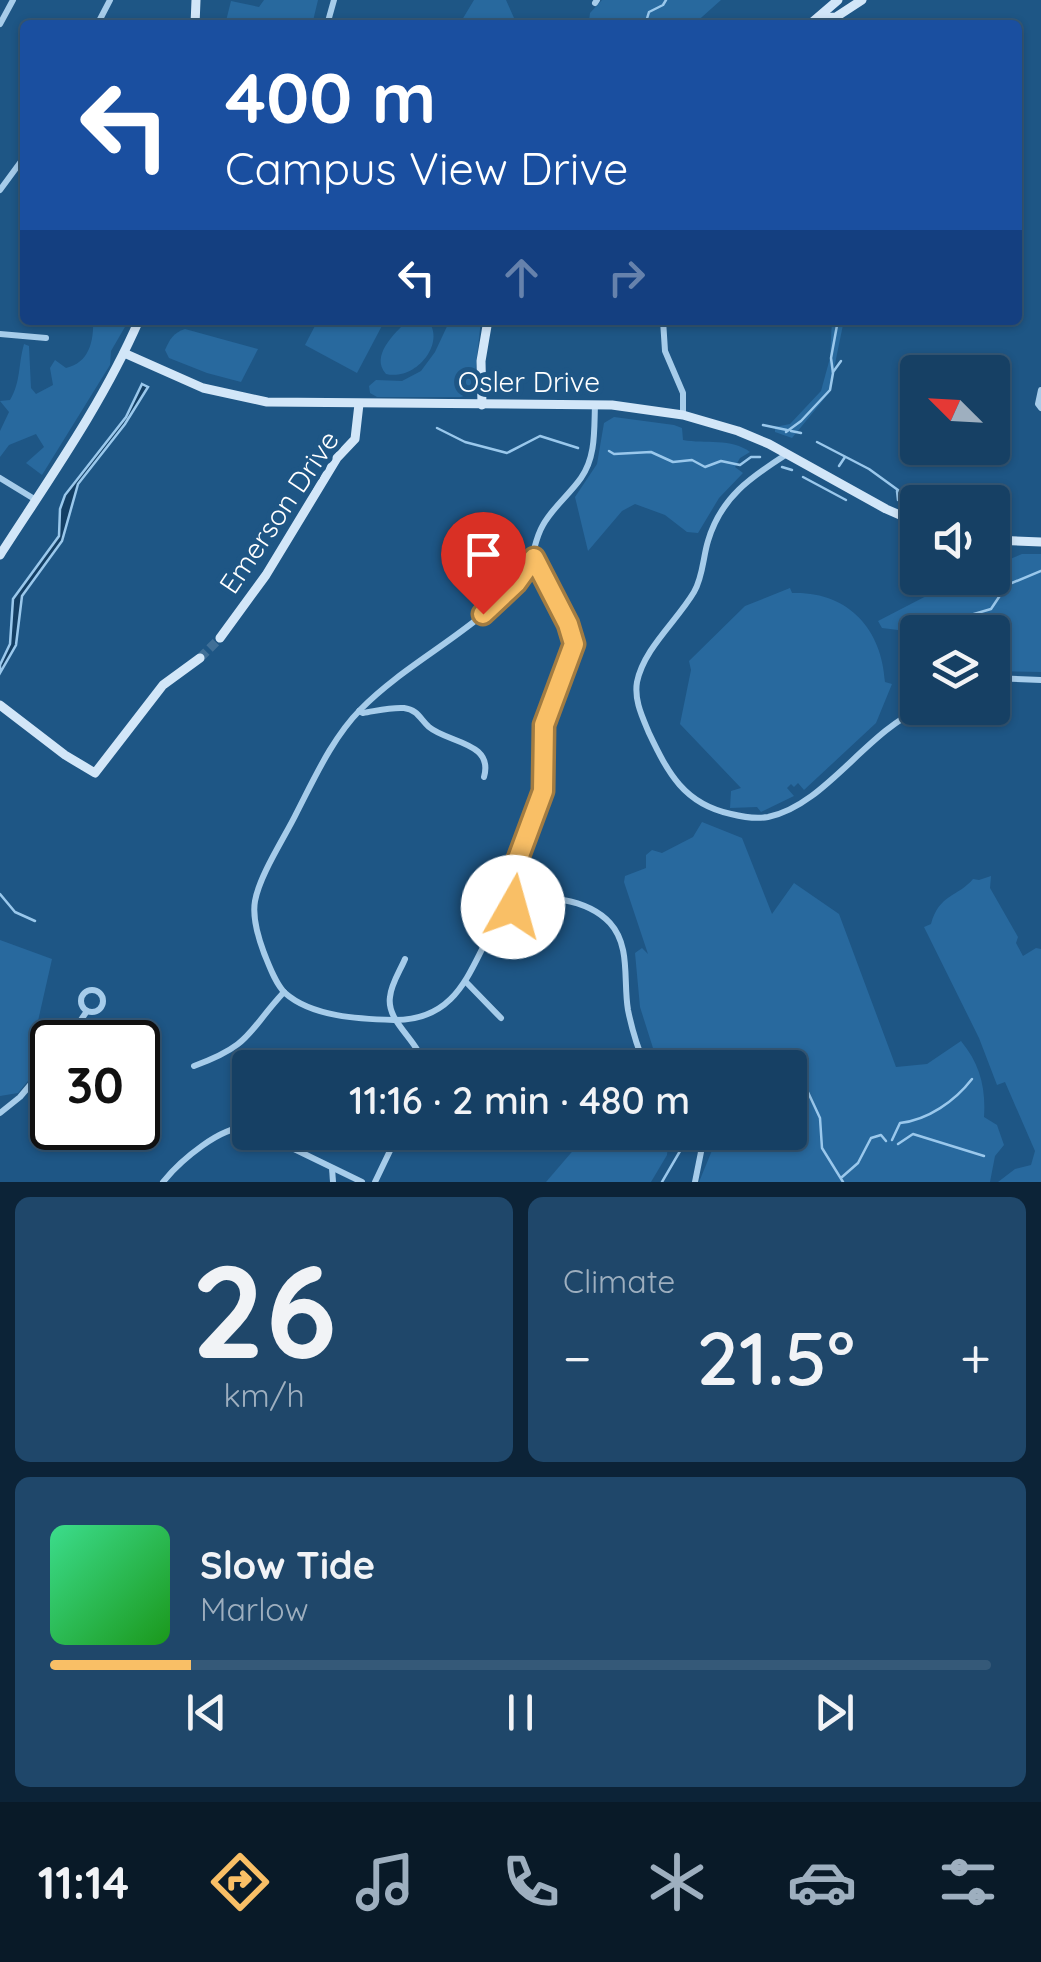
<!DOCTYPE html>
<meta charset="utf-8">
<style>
body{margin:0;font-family:Quicksand,sans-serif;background:#1f476a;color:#f1f3f6;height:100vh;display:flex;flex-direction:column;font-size:38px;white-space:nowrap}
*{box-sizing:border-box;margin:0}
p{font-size:32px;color:#9eafbf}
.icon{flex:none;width:55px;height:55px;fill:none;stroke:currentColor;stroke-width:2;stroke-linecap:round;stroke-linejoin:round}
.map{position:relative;height:1182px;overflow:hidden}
.panel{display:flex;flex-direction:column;gap:15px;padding:15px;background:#0c2337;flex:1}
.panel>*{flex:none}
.hud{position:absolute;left:20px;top:20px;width:1002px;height:305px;border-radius:10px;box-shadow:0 2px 8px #0004,0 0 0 2px #355978;background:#1a4fa0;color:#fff;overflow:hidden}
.needle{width:65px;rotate:294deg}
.buttons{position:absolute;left:900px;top:355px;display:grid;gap:20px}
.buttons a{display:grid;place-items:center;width:110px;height:110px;border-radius:10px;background:#164064;box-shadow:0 2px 8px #0004,0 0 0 2px #355978;font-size:50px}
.speed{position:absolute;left:30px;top:1020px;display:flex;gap:20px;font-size:50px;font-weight:700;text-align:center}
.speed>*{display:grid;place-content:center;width:130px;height:130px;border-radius:50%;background:#164064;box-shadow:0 2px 8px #0004,0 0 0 2px #355978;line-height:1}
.speed .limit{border:5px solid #111;border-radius:15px;background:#fff;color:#111}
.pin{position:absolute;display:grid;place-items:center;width:85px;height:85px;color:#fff;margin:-102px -42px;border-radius:50% 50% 50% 0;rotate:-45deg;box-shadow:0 0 10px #0007}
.pin .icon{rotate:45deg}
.me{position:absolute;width:110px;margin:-55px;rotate:7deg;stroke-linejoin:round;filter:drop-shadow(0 0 8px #0008)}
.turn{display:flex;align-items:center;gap:35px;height:210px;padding:0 40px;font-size:45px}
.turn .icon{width:130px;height:130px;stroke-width:2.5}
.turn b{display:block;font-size:70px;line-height:85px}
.lanes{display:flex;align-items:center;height:95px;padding:0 40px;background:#0003;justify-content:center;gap:50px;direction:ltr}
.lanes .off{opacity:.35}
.big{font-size:75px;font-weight:600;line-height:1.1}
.panel .tile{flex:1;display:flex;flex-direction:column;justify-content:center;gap:15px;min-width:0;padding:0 35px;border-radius:15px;background:#1f476a}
.panel .dial{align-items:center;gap:0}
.dial b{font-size:130px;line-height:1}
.song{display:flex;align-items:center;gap:30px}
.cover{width:120px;height:120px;border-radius:15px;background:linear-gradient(135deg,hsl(150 70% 55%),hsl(120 70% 35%))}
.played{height:10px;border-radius:5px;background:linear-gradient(90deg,#f9bf66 15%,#355978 15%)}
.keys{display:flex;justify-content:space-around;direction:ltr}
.heat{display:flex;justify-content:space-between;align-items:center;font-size:55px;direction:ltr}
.panel .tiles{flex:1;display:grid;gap:15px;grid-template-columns:1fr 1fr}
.tile:last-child{grid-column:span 2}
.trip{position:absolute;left:232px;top:1050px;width:575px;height:100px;border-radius:10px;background:#164064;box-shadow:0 2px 8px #0004,0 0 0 2px #355978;font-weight:600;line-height:100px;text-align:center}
.dock{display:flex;height:160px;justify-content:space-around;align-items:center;background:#091a28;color:#9eafbf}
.dock .icon{width:70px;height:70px}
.dock .active{color:#f9bf66}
.dock b{font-size:45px;color:#f1f3f6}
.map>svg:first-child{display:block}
</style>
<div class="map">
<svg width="1041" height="1182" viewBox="0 0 1041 1182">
<rect width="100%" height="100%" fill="#1e5685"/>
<!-- green -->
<g fill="#28699e">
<polygon points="264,0 318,0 312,25 225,25 231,1 259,7"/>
<polygon points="474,0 506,0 514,18 589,21 590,13 602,0 721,0 693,25 459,25"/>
<path d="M93,320h36l-18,31 -1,14 -68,110 -16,-12 18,-16 -8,-13 -27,11 -9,12v-26l9,-19 -9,-11 10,-1c11,-18 8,-35 14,-56l5,2 2,42 5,6 17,-9 -3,-17 5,-8 11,8c23,-5 28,-27 27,-48z"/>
<polygon points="318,320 385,320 357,373 305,345"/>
<path d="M408,320l21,2c16,22 -13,59 -43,52 -16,-18 8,-40 22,-54z"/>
<polygon points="450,320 481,320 473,393 461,397 377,397 370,393 369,386 376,380 402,381 421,371 435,352"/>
<polygon points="832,320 844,320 829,393 792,438 775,432 775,427 790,424 821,391 830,358"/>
<path d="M185,329l73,20 -17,33 -34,-9 -38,-15 -4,-8c5,-11 8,-17 20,-21z"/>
<path d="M614,417l60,8 8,3 1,12c22,4 49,-2 67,12l-10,6 -5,9 8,6 -24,25 -21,35 -11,-1 -22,-17 -30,-11 -13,7 -34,40 -13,-54 22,-33 7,-41z"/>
<path d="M1022,554h19v118l-48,-1 -1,-39h-74l-1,43 -6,-1c-17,-14 -12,-24 -5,-43l-24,-3 -4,-7 83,-43h31l1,-12z"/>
<path d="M790,588l2,5c55,-2 90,35 93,89l7,2 -16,39 -72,67 -6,-7 -4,4 -3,-3 -4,4 7,8 -33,16 -4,-5 -27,1 1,-17 10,-3 -61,-64 11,-54 -2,-9 56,-55z"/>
<path d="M702,822l40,16 30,76 22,-31 45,31 57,153 31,-3 34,-23c19,23 25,47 23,76l13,8 7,20 -9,11 -5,26h-291l14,-34 -1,-14 -6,-1 84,-1v-64l-131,-1 -19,-60 -5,-54 7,-5 6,6 -24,-72 1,-6 21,-8v-13l6,-5 10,3 31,-16z"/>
<path d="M991,876l-1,12 28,49 -2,6 7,13 13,-8 5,1v233h-43l17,-13 16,-4 4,-14 -30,-69 -8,3 -18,-47 -55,-111 7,-3c8,-30 27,-27 42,-45l6,1z"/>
<polygon points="0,940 52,959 38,1021 52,1044 52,1052 18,1093 0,1096"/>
<polygon points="589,1132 669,1133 667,1155 651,1182 546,1182"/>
</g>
<!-- water -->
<polygon fill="#143f64" stroke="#9ac8ec" stroke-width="2.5" points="142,384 148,387 125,424 78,484 62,541 22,596 16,645 0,673 0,665 10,644 13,599 59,536 60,509 65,495 126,417"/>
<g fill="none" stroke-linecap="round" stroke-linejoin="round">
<!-- stream -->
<g stroke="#9ac8ec" stroke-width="2.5">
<polyline points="645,25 649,12 663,5 666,0"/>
<polyline points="833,372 841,361"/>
<polyline points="763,425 787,430"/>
<polyline points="437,428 465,442 507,453 540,436 578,448"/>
<polyline points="791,431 801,433"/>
<polyline points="786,432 801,421 830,390 833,373 831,358 838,320"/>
<polyline points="817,442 869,469 909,498"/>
<polyline points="609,451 614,454 651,452 673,462 692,460 705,467 721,461 740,465 751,457 760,457"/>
<polyline points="839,466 845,457"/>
<polyline points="782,467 792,470"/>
<polyline points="803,477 846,500"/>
<polyline points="897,491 898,500"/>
<polyline points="916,631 991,609 1007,585 1041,571"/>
<polyline points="0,894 15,912 35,921"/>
<polyline points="714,1066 714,1068"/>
<polyline points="719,1068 738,1062 767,1068"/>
<polyline points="790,1068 790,1056 793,1052 803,1063 800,1075 820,1118 822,1148 843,1182"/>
<path d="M892,1140l8,-17c28,-3 55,-22 72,-44"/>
<polyline points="898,1144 913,1134 984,1156"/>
<polyline points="842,1177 858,1163 871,1138 881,1135 886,1141"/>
<polyline points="662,1182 690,1134"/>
</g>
<!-- secondary-tunnel -->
<polyline stroke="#406f97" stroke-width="9" stroke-dasharray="9 4.5" stroke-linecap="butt" points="200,658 220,638"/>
<!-- street -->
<g stroke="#a6ccea" stroke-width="6">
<polyline points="595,3 597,0"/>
<polyline points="0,24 13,0"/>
<polyline points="97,25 110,0"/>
<polyline points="327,25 334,0"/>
<polyline points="0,190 25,156"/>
<polyline points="663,320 665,351 683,393 683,415"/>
<polyline points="0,334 46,338"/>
<polyline points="1041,390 1038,404 1041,408"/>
<path d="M595,405c-1,25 1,52 -14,73 -12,17 -28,29 -38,47 -10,17 -8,33 -19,48 -44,57 -114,86 -163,136 -28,28 -46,68 -64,103 -12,25 -37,62 -42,89 -3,17 3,36 9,52 5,12 11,30 21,40 27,24 75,26 109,27 106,1 68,-141 169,-120 17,3 35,10 47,23 21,23 13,58 18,87 4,20 10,39 18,58"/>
<path d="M787,454c-36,23 -66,43 -79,87 -5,16 -5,36 -14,51 -17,29 -50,56 -57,90 -3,18 5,34 12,51 19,40 35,71 82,81 12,3 25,5 37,3 56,-11 98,-85 154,-109"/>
<polyline points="0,478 36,500"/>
<polyline points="992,678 1041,680"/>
<path d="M359,711l4,2c13,-2 28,-6 41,-5 14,2 16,11 25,19 19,16 65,15 55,50"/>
<polyline points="513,907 510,880 543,791 542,731 574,644 568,625 534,559"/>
<path d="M405,959c-5,12 -14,25 -15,38 -4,26 31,44 34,71"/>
<polyline points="466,982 501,1018"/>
<circle cx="92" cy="1001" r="11"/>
<polyline points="66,1042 87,1011"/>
<path d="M194,1066c58,-21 53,-34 90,-74"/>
<polyline points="0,1113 20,1097 52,1059"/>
<polyline points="259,1132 362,1182"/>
<polyline points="691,1132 701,1152 695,1182"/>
<polyline points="332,1168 333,1182"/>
<path d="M163,1182c16,-20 60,-59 87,-54"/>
<polyline points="375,1182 399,1132"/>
</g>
<!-- secondary -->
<g stroke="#d2e6f8" stroke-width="9">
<polyline points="820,18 836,17 862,0"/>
<polyline points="195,25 196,0"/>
<polyline points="809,25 838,0"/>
<polyline points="124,353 203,388 267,402 612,405 683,415 738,431 769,444 886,509 918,523"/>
<polyline points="482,405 481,361 488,320"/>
<polyline points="992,540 1041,542"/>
<path d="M0,555c49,-76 103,-152 139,-235"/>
<polyline points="220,638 266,575 337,458 355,439 359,404"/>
<polyline points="0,705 65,755 95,773 163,685 200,658"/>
</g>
</g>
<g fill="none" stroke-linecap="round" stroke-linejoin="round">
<!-- route casing -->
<g stroke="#a27c42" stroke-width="25">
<polyline id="route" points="483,614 516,583 534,558 568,624 574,644 544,725 543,791 510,880 513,907"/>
</g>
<!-- route -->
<use href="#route" stroke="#f9bf66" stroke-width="18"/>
</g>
<g text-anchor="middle" stroke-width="10" stroke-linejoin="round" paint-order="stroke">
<!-- street labels -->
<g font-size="28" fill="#fff" stroke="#1e5685">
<text x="529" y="392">Osler Drive</text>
<text transform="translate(279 512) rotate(-56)" y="10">Emerson Drive</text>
</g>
</g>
</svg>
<div class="buttons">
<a><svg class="needle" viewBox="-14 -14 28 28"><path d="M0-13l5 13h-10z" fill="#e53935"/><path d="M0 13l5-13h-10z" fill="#9eafbf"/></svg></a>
<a><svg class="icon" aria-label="sound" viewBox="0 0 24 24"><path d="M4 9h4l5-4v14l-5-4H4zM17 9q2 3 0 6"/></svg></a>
<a><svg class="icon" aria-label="layers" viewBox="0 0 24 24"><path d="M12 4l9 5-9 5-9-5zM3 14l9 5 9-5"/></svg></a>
</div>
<div class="speed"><div class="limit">30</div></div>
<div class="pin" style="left:483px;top:614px;background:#d93025"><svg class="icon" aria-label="arrive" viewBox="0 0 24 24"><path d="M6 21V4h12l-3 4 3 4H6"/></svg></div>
<svg class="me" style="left:513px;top:907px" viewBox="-20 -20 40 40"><circle r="19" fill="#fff"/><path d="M0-13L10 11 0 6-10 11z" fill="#f9bf66"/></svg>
<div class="trip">11:16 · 2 min · 480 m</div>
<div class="hud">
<div class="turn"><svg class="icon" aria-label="left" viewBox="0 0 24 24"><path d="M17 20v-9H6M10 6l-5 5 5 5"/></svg><div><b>400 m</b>Campus View Drive</div></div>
<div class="lanes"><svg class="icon" aria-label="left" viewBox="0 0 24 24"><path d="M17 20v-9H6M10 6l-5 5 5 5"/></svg><svg class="icon off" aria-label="ahead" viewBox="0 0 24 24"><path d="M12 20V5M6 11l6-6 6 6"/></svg><svg class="icon off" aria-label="right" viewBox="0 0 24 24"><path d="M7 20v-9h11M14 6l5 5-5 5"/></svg></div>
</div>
</div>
<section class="panel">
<div class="tiles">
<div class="tile dial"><b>26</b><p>km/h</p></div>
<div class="tile"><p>Climate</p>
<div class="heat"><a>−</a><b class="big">21.5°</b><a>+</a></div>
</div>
<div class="tile">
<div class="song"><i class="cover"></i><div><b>Slow Tide</b><p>Marlow</p></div></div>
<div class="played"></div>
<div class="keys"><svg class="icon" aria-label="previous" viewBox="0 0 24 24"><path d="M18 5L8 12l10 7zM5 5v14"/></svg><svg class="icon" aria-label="pause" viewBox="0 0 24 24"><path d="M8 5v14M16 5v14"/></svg><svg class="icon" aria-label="next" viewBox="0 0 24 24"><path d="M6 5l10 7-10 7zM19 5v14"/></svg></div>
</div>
</div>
</section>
<nav class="dock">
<b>11:14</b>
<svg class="icon active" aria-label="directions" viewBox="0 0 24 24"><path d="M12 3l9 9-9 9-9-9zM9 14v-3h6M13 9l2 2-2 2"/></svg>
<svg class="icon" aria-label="music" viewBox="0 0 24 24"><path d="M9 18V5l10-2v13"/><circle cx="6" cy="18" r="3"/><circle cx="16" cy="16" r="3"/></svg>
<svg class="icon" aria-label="phone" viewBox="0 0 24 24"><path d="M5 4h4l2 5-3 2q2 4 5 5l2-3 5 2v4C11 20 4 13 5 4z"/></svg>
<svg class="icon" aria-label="climate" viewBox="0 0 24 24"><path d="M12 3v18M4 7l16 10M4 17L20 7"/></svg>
<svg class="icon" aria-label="car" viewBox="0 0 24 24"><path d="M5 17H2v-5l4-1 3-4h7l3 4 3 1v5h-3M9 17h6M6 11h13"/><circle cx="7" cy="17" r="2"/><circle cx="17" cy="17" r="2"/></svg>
<svg class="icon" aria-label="filters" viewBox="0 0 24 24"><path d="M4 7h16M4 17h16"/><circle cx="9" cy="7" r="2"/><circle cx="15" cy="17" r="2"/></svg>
</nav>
